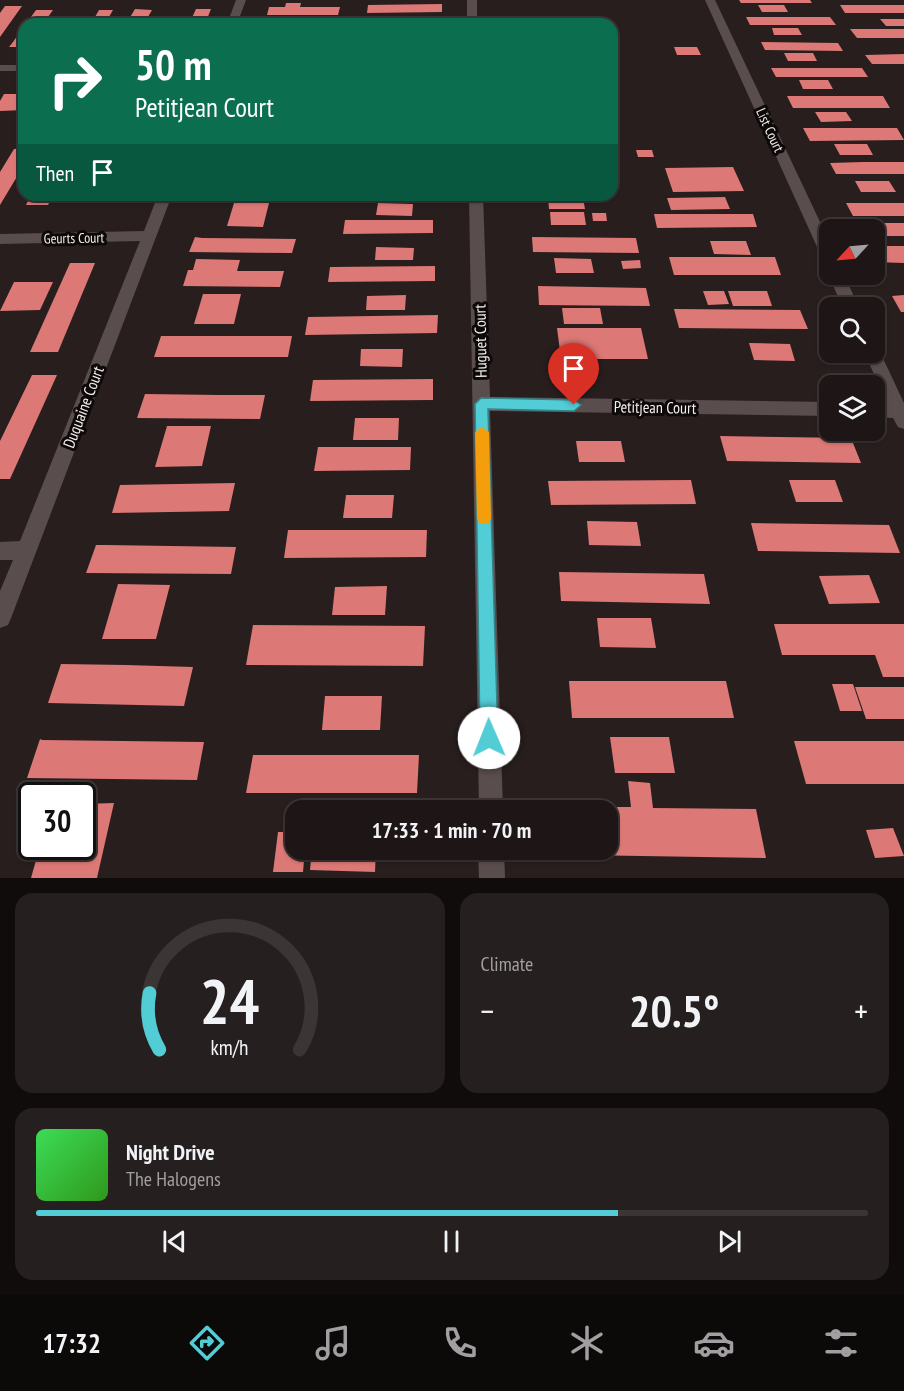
<!DOCTYPE html>
<meta charset="utf-8">
<style>
body{margin:0;font-family:"PT Sans Narrow",sans-serif;background:#261f1f;color:#f1f3f6;height:100vh;display:flex;flex-direction:column;font-size:22px;white-space:nowrap}
*{box-sizing:border-box;margin:0}
p{font-size:20px;color:#a19fa1}
.icon{flex:none;width:33px;height:33px;fill:none;stroke:currentColor;stroke-width:2;stroke-linecap:round;stroke-linejoin:round}
.map{position:relative;height:878px;overflow:hidden}
.drawer{display:flex;flex-direction:column;gap:15px;padding:15px;background:#100c0c;flex:1}
.drawer>*{flex:none}
.hud{position:absolute;left:18px;top:18px;width:600px;height:183px;border-radius:18px;box-shadow:0 2px 4px #0004,0 0 0 2px #3c3535;background:#0b6e4f;color:#fff;overflow:hidden}
.needle{width:39px;rotate:244deg}
.buttons{position:absolute;left:819px;top:219px;display:grid;gap:12px}
.buttons a{display:grid;place-items:center;width:66px;height:66px;border-radius:12px;background:#1e1616;box-shadow:0 2px 4px #0004,0 0 0 2px #3c3535;font-size:30px}
.speed{position:absolute;left:18px;top:782px;display:flex;gap:12px;font-size:30px;font-weight:700;text-align:center}
.speed>*{display:grid;place-content:center;width:78px;height:78px;border-radius:50%;background:#1e1616;box-shadow:0 2px 4px #0004,0 0 0 2px #3c3535;line-height:1}
.speed .limit{border:3px solid #111;border-radius:9px;background:#fff;color:#111}
.pin{position:absolute;display:grid;place-items:center;width:51px;height:51px;color:#fff;margin:-62px -26px;border-radius:50% 50% 50% 0;rotate:-45deg;box-shadow:0 0 6px #0007}
.pin .icon{rotate:45deg}
.me{position:absolute;width:66px;margin:-33px;rotate:359deg;stroke-linejoin:round;filter:drop-shadow(0 0 4px #0008)}
.turn{display:flex;align-items:center;gap:21px;height:126px;padding:0 18px;font-size:27px}
.turn .icon{width:78px;height:78px;stroke-width:2.5}
.turn b{display:block;font-size:42px;line-height:51px}
.then{display:flex;align-items:center;height:57px;padding:0 18px;background:#0003;gap:12px;font-size:22px}
.big{font-size:45px;font-weight:600;line-height:1.1}
.drawer .tile{flex:1;display:flex;flex-direction:column;justify-content:center;gap:9px;min-width:0;padding:0 21px;border-radius:18px;background:#261f1f}
.drawer .dial{align-items:center;gap:0}
.dial svg{height:156px;overflow:visible;fill:none;stroke:#3c3535;stroke-width:7;stroke-linecap:round;text-anchor:middle}
.dial text{fill:#f1f3f6;stroke:none}
.song{display:flex;align-items:center;gap:18px}
.cover{width:72px;height:72px;border-radius:9px;background:linear-gradient(135deg,hsl(130 70% 55%),hsl(110 70% 35%))}
.played{height:6px;border-radius:3px;background:linear-gradient(90deg,#52ccd5 70%,#3c3535 70%)}
.keys{display:flex;justify-content:space-around;direction:ltr}
.heat{display:flex;justify-content:space-between;align-items:center;font-size:33px;direction:ltr}
.drawer .tiles{flex:1;display:grid;gap:15px;grid-template-columns:1fr 1fr}
.tile:last-child{grid-column:span 2}
.trip{position:absolute;left:285px;top:800px;width:333px;height:60px;border-radius:18px;background:#1e1616;box-shadow:0 2px 4px #0004,0 0 0 2px #3c3535;font-weight:600;line-height:60px;text-align:center}
.dock{display:flex;height:96px;justify-content:space-around;align-items:center;background:#0c0909;color:#a19fa1}
.dock .icon{width:42px;height:42px}
.dock .selected{color:#52ccd5}
.dock b{font-size:27px;color:#f1f3f6}
.map>svg:first-child{display:block}
</style>
<div class="map">
<svg width="904" height="878" viewBox="0 0 904 878">
<rect width="100%" height="100%" fill="#281e1e"/>
<!-- building -->
<g fill="#dc7875">
<polygon points="739,0 810,0 812,3 741,3"/>
<polygon points="286,3 301,3 300,7 340,7 338,15 267,15 269,7 285,7"/>
<polygon points="442,4 442,12 367,13 368,5"/>
<polygon points="758,5 784,5 788,12 762,12"/>
<polygon points="840,5 904,5 904,13 845,13"/>
<polygon points="5,6 22,6 0,37 0,13"/>
<polygon points="135,9 152,10 144,24 126,24"/>
<polygon points="196,9 211,9 205,24 189,24"/>
<polygon points="36,10 53,10 43,24 26,24"/>
<polygon points="99,10 113,10 105,24 91,24"/>
<polygon points="288,17 314,17 312,24 286,24"/>
<polygon points="746,17 830,17 836,25 750,25"/>
<rect x="398" y="18" width="27" height="6"/>
<polygon points="880,19 904,19 904,26 886,26"/>
<polygon points="24,26 24,47 9,47 13,42"/>
<polygon points="772,28 798,28 802,35 774,35"/>
<polygon points="850,29 904,29 904,38 857,38"/>
<polygon points="761,42 838,43 843,51 765,50"/>
<polygon points="674,47 697,47 701,55 677,55"/>
<polygon points="784,53 813,53 817,61 788,61"/>
<polygon points="904,54 904,64 872,64 865,55"/>
<polygon points="771,68 862,68 868,77 776,77"/>
<polygon points="799,80 828,80 833,89 803,89"/>
<polygon points="4,94 24,94 24,110 0,111 0,101"/>
<polygon points="787,96 883,96 890,108 793,108"/>
<polygon points="815,112 846,112 852,121 821,122"/>
<polygon points="803,128 897,128 904,140 810,141"/>
<polygon points="834,144 867,144 873,155 840,155"/>
<polygon points="24,148 24,165 0,205 0,172 14,149"/>
<polygon points="636,150 652,150 654,157 638,157"/>
<polygon points="863,162 904,162 904,174 836,174 830,163"/>
<polygon points="733,167 744,191 673,192 665,168"/>
<polygon points="855,181 889,181 896,192 861,192"/>
<polygon points="31,195 53,195 48,205 26,205"/>
<polygon points="112,195 133,195 130,202 109,202"/>
<polygon points="210,195 315,195 315,198 210,197"/>
<polygon points="725,197 730,209 671,210 667,198"/>
<polygon points="548,198 583,198 585,209 549,209"/>
<polygon points="234,203 269,203 263,227 227,226"/>
<polygon points="378,203 413,204 412,216 376,215"/>
<polygon points="846,203 904,203 904,216 853,216"/>
<polygon points="550,212 584,212 586,225 551,225"/>
<polygon points="592,213 606,213 607,221 593,221"/>
<polygon points="654,214 753,214 757,227 657,228"/>
<polygon points="345,220 433,220 433,233 343,234"/>
<polygon points="880,223 904,223 904,236 887,236"/>
<polygon points="195,237 202,238 296,239 292,253 189,252"/>
<polygon points="532,237 636,238 639,253 533,252"/>
<polygon points="710,241 746,241 751,255 714,254"/>
<polygon points="874,246 904,246 904,263 874,262"/>
<polygon points="376,247 414,248 413,260 375,260"/>
<polygon points="669,257 775,257 781,275 674,275"/>
<polygon points="554,258 591,259 594,273 556,273"/>
<polygon points="196,259 240,260 237,271 284,271 280,287 183,286 188,270 193,270"/>
<polygon points="640,260 641,268 623,269 621,261"/>
<polygon points="70,263 95,263 58,352 30,352"/>
<polygon points="435,266 435,281 328,282 330,267"/>
<polygon points="14,282 53,282 40,310 0,311"/>
<polygon points="538,286 646,288 650,306 539,305"/>
<polygon points="703,291 724,291 729,304 708,305"/>
<polygon points="728,291 767,291 772,306 733,306"/>
<polygon points="203,294 241,294 234,324 194,324"/>
<polygon points="406,295 405,310 366,310 367,296"/>
<polygon points="904,295 904,312 901,312 892,296"/>
<polygon points="562,308 600,308 603,324 564,324"/>
<polygon points="674,309 800,310 808,329 679,328"/>
<polygon points="438,315 437,333 305,335 308,317"/>
<polygon points="557,328 641,328 648,359 561,359"/>
<polygon points="161,336 292,336 288,357 154,357"/>
<polygon points="749,343 790,344 795,361 754,360"/>
<polygon points="361,349 403,349 402,367 360,366"/>
<polygon points="32,375 57,375 10,479 0,479 0,441"/>
<polygon points="433,379 433,400 310,401 313,380"/>
<polygon points="145,394 219,395 265,395 260,419 137,418"/>
<polygon points="355,418 399,418 398,440 353,440"/>
<polygon points="167,426 211,426 202,466 155,467"/>
<polygon points="720,436 851,438 861,463 727,461"/>
<polygon points="576,441 621,441 625,462 579,462"/>
<polygon points="318,447 411,447 410,470 314,471"/>
<polygon points="691,480 696,504 551,505 548,481"/>
<polygon points="789,480 835,480 843,502 796,502"/>
<polygon points="235,483 229,511 112,513 120,485"/>
<polygon points="346,495 394,495 392,518 343,518"/>
<polygon points="587,521 637,522 641,546 589,545"/>
<polygon points="751,523 889,525 900,553 758,551"/>
<polygon points="288,530 427,530 426,557 284,558"/>
<polygon points="96,545 106,545 236,547 231,574 86,573"/>
<polygon points="559,572 704,574 710,604 561,601"/>
<polygon points="869,575 880,603 829,604 819,576"/>
<polygon points="118,584 170,585 156,639 102,639"/>
<polygon points="387,586 385,615 332,615 335,587"/>
<polygon points="597,618 651,618 656,648 600,647"/>
<polygon points="774,624 904,624 904,677 883,677 875,655 782,655"/>
<polygon points="253,625 425,626 423,666 246,665"/>
<polygon points="61,664 126,665 193,667 184,706 48,703"/>
<polygon points="569,681 726,681 734,718 572,718"/>
<polygon points="832,684 853,684 862,711 840,711"/>
<polygon points="855,687 904,687 904,719 866,719"/>
<polygon points="325,696 382,696 380,730 322,730"/>
<polygon points="610,737 669,737 675,773 615,773"/>
<polygon points="40,739 42,740 204,742 197,780 27,778"/>
<polygon points="794,741 904,741 904,784 806,784"/>
<polygon points="253,755 419,755 417,793 246,793"/>
<polygon points="628,781 650,783 653,808 756,809 766,858 580,855 579,849 608,849 608,810 576,810 576,807 631,807"/>
<polygon points="114,803 97,878 31,878 40,846 82,846 82,804"/>
<polygon points="893,828 904,856 875,858 866,830"/>
<polygon points="278,832 296,832 296,849 305,849 303,872 273,872"/>
<polygon points="312,849 376,849 375,872 310,870"/>
</g>
<g fill="none" stroke-linecap="round" stroke-linejoin="round">
<!-- street -->
<g fill="#594e4d" fill-rule="evenodd">
<polygon points="236,0 246,0 237,24 227,24"/>
<rect x="467" y="0" width="10" height="24"/>
<polygon points="705,0 715,0 830,243 830,265 823,260"/>
<rect x="0" y="65" width="24" height="6"/>
<polygon points="158,195 172,195 11,618 8,625 0,628 0,591 13,560 0,560 0,542 20,541 140,241 0,244 0,234 144,231"/>
<polygon points="469,195 483,195 490,397 830,402 830,416 490,411 503,810 479,810"/>
<polygon points="830,272 830,274 844,274 859,308 843,308 828,274"/>
<polygon points="874,347 880,352 904,403 904,429 898,427 893,418 874,417 874,403 887,403 864,352 874,352"/>
<polygon points="478,849 504,849 505,878 479,878"/>
</g>
</g>
<!-- route -->
<polygon fill="#52ccd5" stroke="#35858a" stroke-width="1.5" points="481,398 574,400 581,405 574,411 488,409 498,738 495,745 489,747 483,745 480,738 475,404"/>
<!-- slow -->
<polygon fill="#f59e0b" points="482,427 489,432 491,518 489,523 484,524 479,523 477,518 475,432"/>
<g text-anchor="middle" stroke-width="6" stroke-linejoin="round" paint-order="stroke">
<!-- far-street labels -->
<g font-size="14" fill="#f6efef" stroke="#0e0909">
<text transform="translate(770 130) rotate(65)" y="5">List Court</text>
<text transform="translate(74 238) rotate(-1)" y="5">Geurts Court</text>
</g>
<!-- street labels -->
<g font-size="16" fill="#f6efef" stroke="#0e0909">
<text transform="translate(480 341) rotate(-91)" y="6">Huguet Court</text>
<text transform="translate(83 407) rotate(-69)" y="6">Duquaine Court</text>
<text transform="translate(655 407) rotate(1)" y="6">Petitjean Court</text>
</g>
</g>
</svg>
<div class="buttons">
<a><svg class="needle" viewBox="-14 -14 28 28"><path d="M0-13l5 13h-10z" fill="#e53935"/><path d="M0 13l5-13h-10z" fill="#a19fa1"/></svg></a>
<a><svg class="icon" aria-label="search" viewBox="0 0 24 24"><circle cx="10" cy="10" r="6"/><path d="M15 15l6 6"/></svg></a>
<a><svg class="icon" aria-label="layers" viewBox="0 0 24 24"><path d="M12 4l9 5-9 5-9-5zM3 14l9 5 9-5"/></svg></a>
</div>
<div class="speed"><div class="limit">30</div></div>
<div class="pin" style="left:574px;top:405px;background:#d93025"><svg class="icon" aria-label="arrive" viewBox="0 0 24 24"><path d="M6 21V4h12l-3 4 3 4H6"/></svg></div>
<svg class="me" style="left:489px;top:738px" viewBox="-20 -20 40 40"><circle r="19" fill="#fff"/><path d="M0-13L10 11 0 6-10 11z" fill="#52ccd5"/></svg>
<div class="trip">17:33 · 1 min · 70 m</div>
<div class="hud">
<div class="turn"><svg class="icon" aria-label="right" viewBox="0 0 24 24"><path d="M7 20v-9h11M14 6l5 5-5 5"/></svg><div><b>50 m</b>Petitjean Court</div></div>
<div class="then">Then<svg class="icon" aria-label="arrive" viewBox="0 0 24 24"><path d="M6 21V4h12l-3 4 3 4H6"/></svg></div>
</div>
</div>
<section class="drawer">
<div class="tiles">
<div class="tile dial"><svg viewBox="0 0 100 80">
<path d="M14 69A42 42 0 1 1 86 69"/>
<path d="M14 69A42 42 0 0 1 9 40" stroke="#52ccd5"/>
<text x="50" y="56" font-size="32" font-weight="700">24</text>
<text x="50" y="72" font-size="11">km/h</text>
</svg></div>
<div class="tile"><p>Climate</p>
<div class="heat"><a>−</a><b class="big">20.5°</b><a>+</a></div>
</div>
<div class="tile">
<div class="song"><i class="cover"></i><div><b>Night Drive</b><p>The Halogens</p></div></div>
<div class="played"></div>
<div class="keys"><svg class="icon" aria-label="previous" viewBox="0 0 24 24"><path d="M18 5L8 12l10 7zM5 5v14"/></svg><svg class="icon" aria-label="pause" viewBox="0 0 24 24"><path d="M8 5v14M16 5v14"/></svg><svg class="icon" aria-label="next" viewBox="0 0 24 24"><path d="M6 5l10 7-10 7zM19 5v14"/></svg></div>
</div>
</div>
</section>
<nav class="dock">
<b>17:32</b>
<svg class="icon selected" aria-label="directions" viewBox="0 0 24 24"><path d="M12 3l9 9-9 9-9-9zM9 14v-3h6M13 9l2 2-2 2"/></svg>
<svg class="icon" aria-label="music" viewBox="0 0 24 24"><path d="M9 18V5l10-2v13"/><circle cx="6" cy="18" r="3"/><circle cx="16" cy="16" r="3"/></svg>
<svg class="icon" aria-label="phone" viewBox="0 0 24 24"><path d="M5 4h4l2 5-3 2q2 4 5 5l2-3 5 2v4C11 20 4 13 5 4z"/></svg>
<svg class="icon" aria-label="climate" viewBox="0 0 24 24"><path d="M12 3v18M4 7l16 10M4 17L20 7"/></svg>
<svg class="icon" aria-label="car" viewBox="0 0 24 24"><path d="M5 17H2v-5l4-1 3-4h7l3 4 3 1v5h-3M9 17h6M6 11h13"/><circle cx="7" cy="17" r="2"/><circle cx="17" cy="17" r="2"/></svg>
<svg class="icon" aria-label="filters" viewBox="0 0 24 24"><path d="M4 7h16M4 17h16"/><circle cx="9" cy="7" r="2"/><circle cx="15" cy="17" r="2"/></svg>
</nav>
